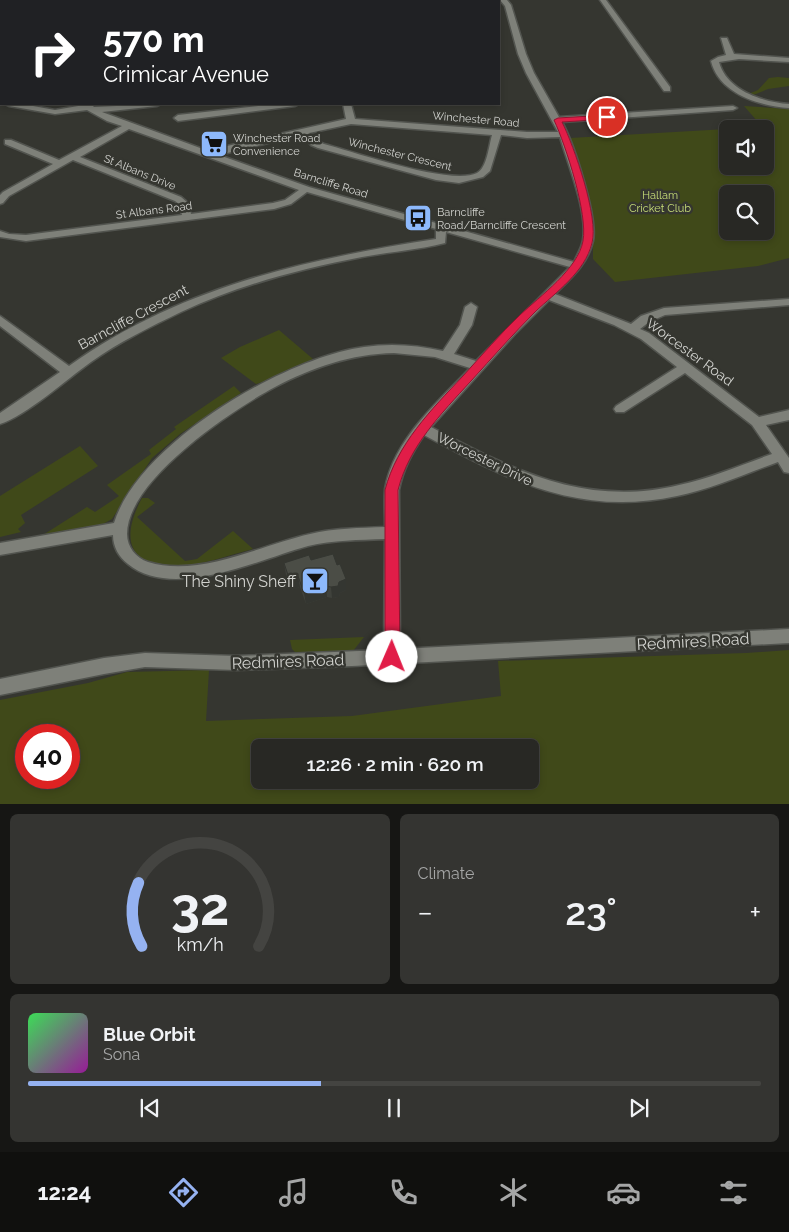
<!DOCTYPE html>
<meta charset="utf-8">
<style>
body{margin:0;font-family:Raleway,sans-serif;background:#343431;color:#f1f3f6;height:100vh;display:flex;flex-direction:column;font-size:19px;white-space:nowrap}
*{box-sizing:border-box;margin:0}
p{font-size:16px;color:#a5a6a6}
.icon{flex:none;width:28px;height:28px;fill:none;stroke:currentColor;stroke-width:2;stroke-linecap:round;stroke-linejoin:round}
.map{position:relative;height:804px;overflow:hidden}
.side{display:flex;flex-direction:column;gap:10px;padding:10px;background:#161614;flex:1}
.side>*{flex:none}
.top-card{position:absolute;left:0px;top:0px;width:500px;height:105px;box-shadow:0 2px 8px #0003,0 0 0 1px #444441;background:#202124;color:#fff;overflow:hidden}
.controls{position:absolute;left:719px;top:120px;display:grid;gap:10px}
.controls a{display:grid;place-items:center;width:55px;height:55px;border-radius:8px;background:#282824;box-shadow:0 2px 8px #0003,0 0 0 1px #444441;font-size:25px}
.speed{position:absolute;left:15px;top:724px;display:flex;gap:10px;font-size:25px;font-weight:700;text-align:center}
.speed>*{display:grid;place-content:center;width:65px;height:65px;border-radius:50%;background:#282824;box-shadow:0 2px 8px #0003,0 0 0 1px #444441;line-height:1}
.speed .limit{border:8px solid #d22;background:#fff;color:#111}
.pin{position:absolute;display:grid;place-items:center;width:42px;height:42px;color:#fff;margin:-21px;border:2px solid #fff;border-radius:50%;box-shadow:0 1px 5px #0007}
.me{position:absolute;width:55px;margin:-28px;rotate:1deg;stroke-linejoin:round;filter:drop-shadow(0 0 4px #0008)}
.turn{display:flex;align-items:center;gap:18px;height:105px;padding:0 20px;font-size:22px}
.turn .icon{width:65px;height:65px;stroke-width:2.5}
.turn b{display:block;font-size:35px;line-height:42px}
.big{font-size:38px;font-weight:600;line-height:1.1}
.side .widget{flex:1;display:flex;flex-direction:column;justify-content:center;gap:8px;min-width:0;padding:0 18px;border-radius:8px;background:#343431}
.side .dial{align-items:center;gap:0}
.dial svg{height:130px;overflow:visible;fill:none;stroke:#444441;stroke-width:7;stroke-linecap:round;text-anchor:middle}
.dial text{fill:#f1f3f6;stroke:none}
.song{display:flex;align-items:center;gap:15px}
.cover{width:60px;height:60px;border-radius:8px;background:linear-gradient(135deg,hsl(130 70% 55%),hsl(300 70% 35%))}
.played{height:5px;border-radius:2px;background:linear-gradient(90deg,#95b2f1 40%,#444441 40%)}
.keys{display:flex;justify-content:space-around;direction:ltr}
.heat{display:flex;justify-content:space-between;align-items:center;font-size:28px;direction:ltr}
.side .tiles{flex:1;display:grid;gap:10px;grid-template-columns:1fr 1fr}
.widget:last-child{grid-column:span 2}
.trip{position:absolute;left:251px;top:739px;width:288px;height:50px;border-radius:8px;background:#282824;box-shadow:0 2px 8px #0003,0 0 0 1px #444441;font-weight:600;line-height:50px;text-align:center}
.menu{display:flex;height:80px;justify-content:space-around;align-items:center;background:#10100e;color:#a5a6a6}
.menu .icon{width:35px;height:35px}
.menu .on{color:#95b2f1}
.menu b{font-size:22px;color:#f1f3f6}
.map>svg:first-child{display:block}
</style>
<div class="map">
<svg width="789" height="805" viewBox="0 0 789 805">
<rect width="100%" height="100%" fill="#353630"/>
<!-- green -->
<g fill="#404919" fill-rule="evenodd">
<polygon points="778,77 789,78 789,86 768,89 751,96 748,94 758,90 769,78"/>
<path d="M744,106l45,3v149l-31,8 -143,16 -22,-23v-42l-23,-79 157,-9 1,37h37v-37h-36l27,-2 2,-5zM728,194h37v37h-37z"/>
<polygon points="279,330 313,359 273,379 256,384 221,358 240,347"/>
<polygon points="234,386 241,393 180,434 152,458 112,519 103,524 46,536 43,535 87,507 95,512 119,496 107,485 151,454 149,450 176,429 174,427"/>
<polygon points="80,446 98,466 21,515 25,523 18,529 21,532 0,537 0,496"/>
<path d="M142,498h6l7,5 -18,14 48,44 12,-2 36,-28 20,18c-24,6 -50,16 -75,17 -52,1 -57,-29 -36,-68z"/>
<polygon points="364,637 353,651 295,652 292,649 290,640"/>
<path d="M789,650v154h-789v-104l88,-17 39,-11 82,-2 -3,51 146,-5 149,-20 -3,-35 248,-8zM26,735h43v43h-43zM260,748h270v32h-270z"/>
</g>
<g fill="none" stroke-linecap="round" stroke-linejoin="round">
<!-- minor casing -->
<g stroke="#52544f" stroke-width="3">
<g id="minor">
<polygon points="8,0 15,0 15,1 9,1"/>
<rect x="189" y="0" width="6" height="1"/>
<path d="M500,0h7l4,5 15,49 8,19 25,44 174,-11 4,2 -4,2 -171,12c12,22 36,96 31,119 -5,23 -23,38 -38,53l76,30 10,-8 23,-8 125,-9v6l-124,10 -16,7 -9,7 9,4 110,84 30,-7v10l-23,5 23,33v15l-5,-1 -6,-10c-33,12 -67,27 -101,34 -98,21 -169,-16 -253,-61 -12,18 -21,34 -25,55l1,159 389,-20v14l-437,23 -116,4 -91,-3 -41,7 -104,21v-16l104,-21 41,-5 91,3 148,-6 1,-111c-26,1 -52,1 -77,7 -48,13 -135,55 -180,18 -9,-7 -15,-17 -15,-29l-113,20v-12l114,-20c25,-80 170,-165 250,-176 26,-4 53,-2 79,4l17,-26 5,-18 6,-4 6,4 -5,18 -18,29 22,7 94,-94 -124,-35 -1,11c-27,7 -56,9 -83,14 -62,12 -124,28 -181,55 -31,15 -62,30 -90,50 -24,17 -65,54 -91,62v-11l60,-41 -60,-46v-10l69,50c108,-78 237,-107 367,-127v-10l-129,-37 -16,12 -17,5 -248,32 -26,-4v-6l9,3 17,1 156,-20 -3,-11 -4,-3 -102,-41 -64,36 -6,7 -3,1v-9l3,-3 50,-28 -48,-20v-4h6l48,20 63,-34 -15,-5 -20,-11 -32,4 -46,-8 -4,-2h17l33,6 29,-5 -1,-1h8l3,3 67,-3 -4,2 -55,6 109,40 16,-6 119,-27 -3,-15h8l4,15 172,13h31l-32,-59 -8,-19 -13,-48zM351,124l141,11c-3,10 -5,33 -15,38 -26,13 -122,-21 -153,-29l-7,-3 -8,-8zM129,129l170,61 -14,10 -12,3 -82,11 -3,-11 -7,-6 -101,-40zM301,135l10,10 7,3 118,32 23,3 24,-6 7,-6 11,-36 26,3 33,-1c8,28 28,75 23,103 -1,7 -6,15 -9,22l-265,-75 -90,-32zM549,300l65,25 27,14 36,28 -61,39 -2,3 2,3h8l61,-39 67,52 20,29c-31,11 -61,24 -93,31 -94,23 -168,-16 -248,-58l84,-93zM394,353l41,4 35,11c-32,34 -77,72 -85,121 -1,12 0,26 0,38 -25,1 -51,1 -75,7 -49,11 -111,44 -162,28 -12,-4 -21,-15 -21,-28 0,-54 105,-124 148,-147 38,-20 76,-33 119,-34z"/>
<polygon points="600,0 606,0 670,87 670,91 664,91"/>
<path d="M721,38h6l7,16 55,4v4l-50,-3 -20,3c8,29 44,40 70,42v4c-29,-2 -70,-14 -78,-47l7,-4 8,-2z"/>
<rect x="0" y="74" width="1" height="4"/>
<polygon points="276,104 299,104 295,106 178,121 174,118 178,115"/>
</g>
</g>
<!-- minor -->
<use href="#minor" fill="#7e8079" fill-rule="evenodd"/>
</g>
<!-- wall -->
<polygon fill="#40423c" points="311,560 346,590 340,593 339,597 332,598 327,597 306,604 300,587 291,590 286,575 284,563"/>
<!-- shaded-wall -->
<g fill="#343631">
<polygon points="298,576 300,587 291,590 289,578"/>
<polygon points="346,579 346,590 340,593 339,597 332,598 331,587 339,582"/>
<polygon points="326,586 327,597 306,604 304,593"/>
</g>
<!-- building -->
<polygon fill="#4b4d46" stroke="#343631" points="333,554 337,565 340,564 346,579 339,582 338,586 331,587 326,586 304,593 298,576 289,578 284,563 309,555 311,560"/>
<!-- route -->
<path fill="#e11d48" stroke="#92132f" d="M607,115l3,1v3l-48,3c12,24 37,96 30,121 -7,29 -36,49 -57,69 -22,22 -43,46 -64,69 -30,33 -62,65 -73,109l2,167 -3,5 -5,2 -5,-2 -2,-5v-167c12,-46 46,-80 78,-114 19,-21 37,-42 57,-61 20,-19 58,-46 63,-74 5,-27 -17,-95 -29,-121l4,-2z"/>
<!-- icons -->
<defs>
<g id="supermarket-square" transform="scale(1.4375)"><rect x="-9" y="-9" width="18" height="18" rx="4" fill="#8db9fc" stroke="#353630"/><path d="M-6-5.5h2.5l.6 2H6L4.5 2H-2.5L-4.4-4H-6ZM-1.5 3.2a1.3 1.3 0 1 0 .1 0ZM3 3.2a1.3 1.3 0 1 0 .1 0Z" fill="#111"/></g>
<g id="bus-square" transform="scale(1.4375)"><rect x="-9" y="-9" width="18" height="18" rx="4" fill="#8db9fc" stroke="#353630"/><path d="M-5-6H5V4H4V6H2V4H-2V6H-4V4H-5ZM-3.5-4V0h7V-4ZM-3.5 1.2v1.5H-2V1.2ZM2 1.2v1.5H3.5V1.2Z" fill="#111"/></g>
<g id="bar-square" transform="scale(1.4375)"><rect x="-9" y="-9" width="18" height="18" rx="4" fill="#8db9fc" stroke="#353630"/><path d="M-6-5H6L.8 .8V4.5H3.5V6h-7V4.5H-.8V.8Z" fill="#111"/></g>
</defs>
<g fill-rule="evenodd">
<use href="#supermarket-square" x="214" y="144"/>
<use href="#bus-square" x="418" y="218"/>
<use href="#bar-square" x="315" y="581"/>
</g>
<g text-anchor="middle" stroke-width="5" stroke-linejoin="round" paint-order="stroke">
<!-- far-street labels -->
<g font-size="11" fill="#d1d2ce" stroke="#353630">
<text transform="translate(476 119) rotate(5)" y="4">Winchester Road</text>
<text transform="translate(400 154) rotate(14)" y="4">Winchester Crescent</text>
<text transform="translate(140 172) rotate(22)" y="4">St Albans Drive</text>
<text transform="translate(331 183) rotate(17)" y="4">Barncliffe Road</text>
<text transform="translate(154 210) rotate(-7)" y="4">St Albans Road</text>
</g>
<!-- far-poi labels -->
<g font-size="11" fill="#d1d2ce" stroke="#353630" text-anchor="start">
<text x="233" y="142">Winchester Road<tspan x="233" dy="13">Convenience</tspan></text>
<text x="437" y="216">Barncliffe<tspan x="437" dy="13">Road/Barncliffe Crescent</tspan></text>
</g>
<!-- far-park labels -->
<g font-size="11" fill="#c8de78" stroke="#353630">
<text x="660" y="199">Hallam<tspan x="660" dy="13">Cricket Club</tspan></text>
</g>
<!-- street labels -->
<g font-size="14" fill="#d1d2ce" stroke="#353630">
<text transform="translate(133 317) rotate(-28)" y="5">Barncliffe Crescent</text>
<text transform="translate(690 352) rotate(36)" y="5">Worcester Road</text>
<text transform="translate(485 459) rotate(26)" y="5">Worcester Drive</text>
</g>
<!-- near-poi labels -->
<g font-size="16" fill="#d1d2ce" stroke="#353630" text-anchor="end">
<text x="296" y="587">The Shiny Sheff</text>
</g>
<!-- near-street labels -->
<g font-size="16" fill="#d1d2ce" stroke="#353630">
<text transform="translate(693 641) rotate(-3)" y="6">Redmires Road</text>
<text transform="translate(288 661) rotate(-2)" y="6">Redmires Road</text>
</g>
</g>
</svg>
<div class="controls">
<a><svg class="icon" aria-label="sound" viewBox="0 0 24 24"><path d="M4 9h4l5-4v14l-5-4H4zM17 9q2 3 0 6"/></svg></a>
<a><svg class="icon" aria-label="search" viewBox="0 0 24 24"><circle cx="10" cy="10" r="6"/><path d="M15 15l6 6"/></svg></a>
</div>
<div class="speed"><div class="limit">40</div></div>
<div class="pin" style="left:607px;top:117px;background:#d93025"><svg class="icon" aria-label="arrive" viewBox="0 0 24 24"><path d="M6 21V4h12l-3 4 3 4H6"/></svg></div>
<svg class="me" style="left:392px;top:657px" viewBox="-20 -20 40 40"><circle r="19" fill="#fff"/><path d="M0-13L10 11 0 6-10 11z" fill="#e11d48"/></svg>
<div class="trip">12:26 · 2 min · 620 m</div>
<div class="top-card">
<div class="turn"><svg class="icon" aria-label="right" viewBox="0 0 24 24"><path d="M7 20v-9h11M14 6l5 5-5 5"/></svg><div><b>570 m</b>Crimicar Avenue</div></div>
</div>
</div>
<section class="side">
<div class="tiles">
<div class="widget dial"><svg viewBox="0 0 100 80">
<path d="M14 69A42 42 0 1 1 86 69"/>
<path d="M14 69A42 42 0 0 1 12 30" stroke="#95b2f1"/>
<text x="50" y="56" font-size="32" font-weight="700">32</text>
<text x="50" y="72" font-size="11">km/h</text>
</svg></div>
<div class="widget"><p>Climate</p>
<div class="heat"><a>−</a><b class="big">23°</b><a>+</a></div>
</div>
<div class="widget">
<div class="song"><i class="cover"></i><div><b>Blue Orbit</b><p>Sona</p></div></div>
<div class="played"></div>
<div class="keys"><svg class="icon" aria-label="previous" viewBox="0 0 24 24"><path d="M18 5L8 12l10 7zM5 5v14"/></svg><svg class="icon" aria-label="pause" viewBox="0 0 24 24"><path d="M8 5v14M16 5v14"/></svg><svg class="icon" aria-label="next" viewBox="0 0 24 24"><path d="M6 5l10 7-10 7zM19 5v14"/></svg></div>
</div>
</div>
</section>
<nav class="menu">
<b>12:24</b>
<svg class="icon on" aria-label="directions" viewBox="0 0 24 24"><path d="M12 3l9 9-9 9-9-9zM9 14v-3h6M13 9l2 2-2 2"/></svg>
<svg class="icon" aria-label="music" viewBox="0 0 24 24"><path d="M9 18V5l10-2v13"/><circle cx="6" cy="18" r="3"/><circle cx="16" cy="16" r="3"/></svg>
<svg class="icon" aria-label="phone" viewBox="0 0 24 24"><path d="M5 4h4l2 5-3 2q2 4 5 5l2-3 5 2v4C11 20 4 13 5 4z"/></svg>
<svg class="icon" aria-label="climate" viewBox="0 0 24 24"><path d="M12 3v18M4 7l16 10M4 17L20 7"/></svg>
<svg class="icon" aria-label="car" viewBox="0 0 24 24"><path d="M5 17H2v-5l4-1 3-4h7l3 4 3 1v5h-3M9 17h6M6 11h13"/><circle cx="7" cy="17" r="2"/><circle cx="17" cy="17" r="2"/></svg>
<svg class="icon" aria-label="filters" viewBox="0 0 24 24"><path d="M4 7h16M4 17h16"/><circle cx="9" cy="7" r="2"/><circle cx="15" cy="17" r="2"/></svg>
</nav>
